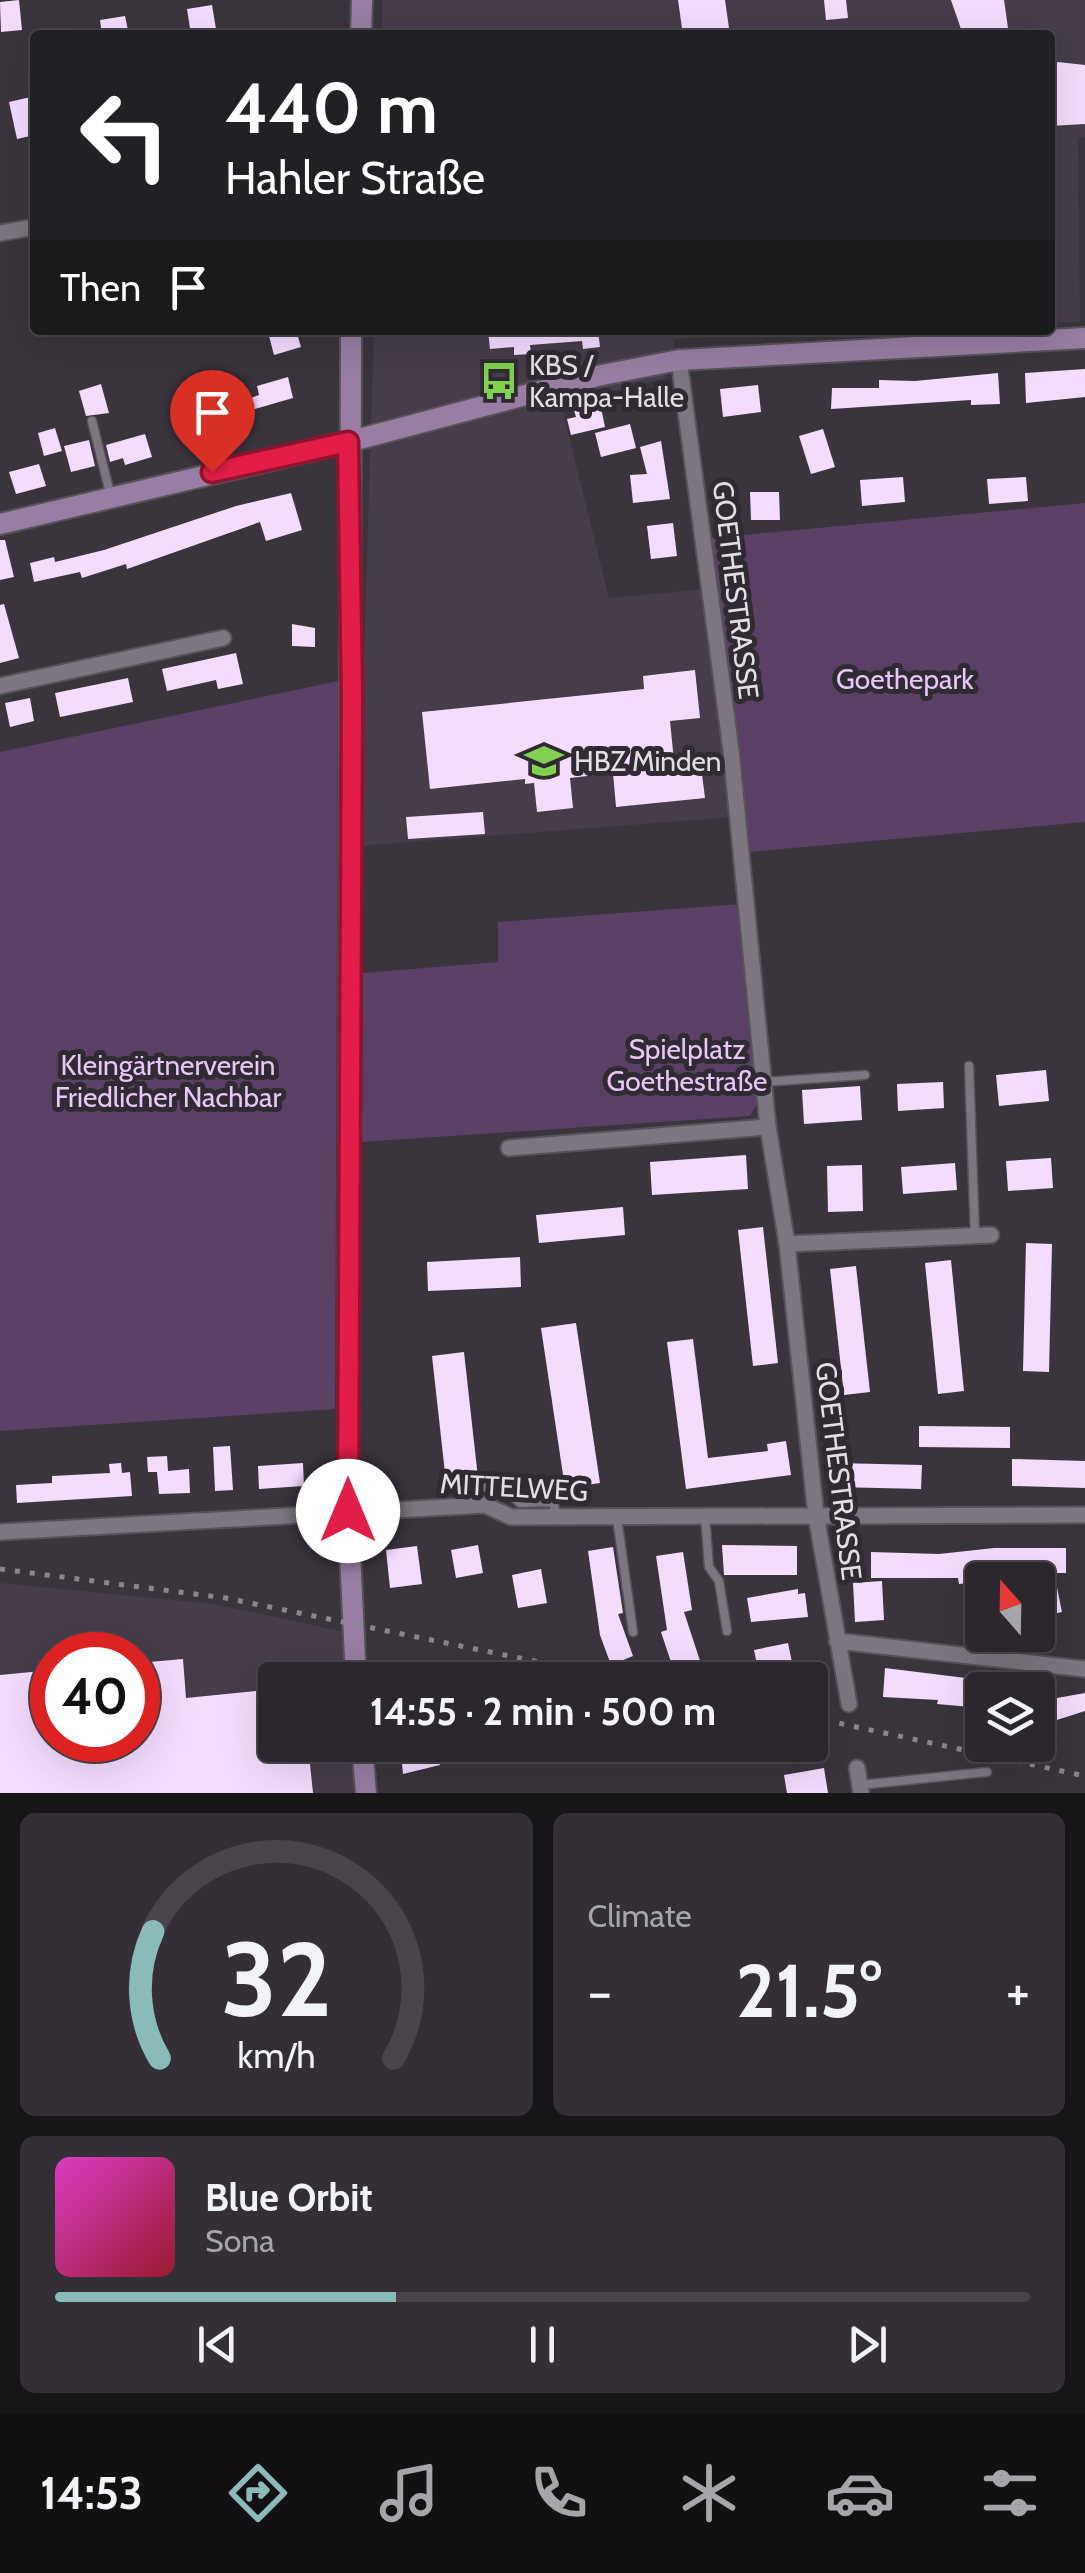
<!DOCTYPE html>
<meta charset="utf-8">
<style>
body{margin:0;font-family:Cabin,sans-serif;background:#342f36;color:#f1f3f6;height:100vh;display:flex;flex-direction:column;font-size:38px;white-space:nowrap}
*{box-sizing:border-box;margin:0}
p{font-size:32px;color:#a6a5aa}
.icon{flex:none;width:55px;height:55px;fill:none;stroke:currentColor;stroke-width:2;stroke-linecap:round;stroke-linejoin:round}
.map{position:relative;height:1793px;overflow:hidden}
.details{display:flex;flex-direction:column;gap:20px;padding:20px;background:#181519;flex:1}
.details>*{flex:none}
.top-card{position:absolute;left:30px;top:30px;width:1025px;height:305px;border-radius:10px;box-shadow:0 10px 40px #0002,0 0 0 2px #48444a;background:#202124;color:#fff;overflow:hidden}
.needle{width:65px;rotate:340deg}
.fabs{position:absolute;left:965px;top:1562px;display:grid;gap:20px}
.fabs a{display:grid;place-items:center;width:90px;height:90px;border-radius:10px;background:#2c272e;box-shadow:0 10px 40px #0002,0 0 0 2px #48444a;font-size:50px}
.speed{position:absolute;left:30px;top:1632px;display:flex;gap:20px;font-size:50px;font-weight:700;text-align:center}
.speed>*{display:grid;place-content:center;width:130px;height:130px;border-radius:50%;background:#2c272e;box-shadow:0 10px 40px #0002,0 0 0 2px #48444a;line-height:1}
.speed .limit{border:15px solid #d22;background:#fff;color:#111}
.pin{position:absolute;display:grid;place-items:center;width:85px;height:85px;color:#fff;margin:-102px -42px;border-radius:50% 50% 50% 0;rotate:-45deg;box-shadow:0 0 10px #0007}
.pin .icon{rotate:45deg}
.me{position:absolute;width:110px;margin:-55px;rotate:0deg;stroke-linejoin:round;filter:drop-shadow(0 0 8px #0008)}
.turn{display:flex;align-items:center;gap:35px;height:210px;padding:0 30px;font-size:45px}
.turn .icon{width:130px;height:130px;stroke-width:2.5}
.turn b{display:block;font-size:70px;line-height:85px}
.then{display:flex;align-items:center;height:95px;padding:0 30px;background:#0003;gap:20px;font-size:38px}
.big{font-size:75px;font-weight:700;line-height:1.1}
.details .tile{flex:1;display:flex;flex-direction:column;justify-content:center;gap:15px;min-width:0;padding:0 35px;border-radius:15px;background:#342f36}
.details .dial{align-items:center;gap:0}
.dial svg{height:260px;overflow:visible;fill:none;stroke:#48444a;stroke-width:7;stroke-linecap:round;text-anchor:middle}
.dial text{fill:#f1f3f6;stroke:none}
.song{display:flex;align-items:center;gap:30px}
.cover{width:120px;height:120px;border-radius:15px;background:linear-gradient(135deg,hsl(310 70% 55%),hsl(350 70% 35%))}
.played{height:10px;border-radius:5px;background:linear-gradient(90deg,#8bbbb9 35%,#48444a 35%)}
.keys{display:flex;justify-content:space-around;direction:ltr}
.heat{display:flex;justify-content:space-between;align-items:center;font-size:55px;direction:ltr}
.details .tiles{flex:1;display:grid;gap:20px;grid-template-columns:1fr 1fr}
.tile:last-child{grid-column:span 2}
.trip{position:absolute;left:258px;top:1662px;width:570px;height:100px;border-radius:10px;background:#2c272e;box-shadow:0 10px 40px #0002,0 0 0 2px #48444a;font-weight:700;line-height:100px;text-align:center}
.menu{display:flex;height:160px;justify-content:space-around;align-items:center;background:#121012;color:#a6a5aa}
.menu .icon{width:70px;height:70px}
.menu .active{color:#8bbbb9}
.menu b{font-size:45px;color:#f1f3f6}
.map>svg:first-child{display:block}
</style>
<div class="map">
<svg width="1085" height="1793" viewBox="0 0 1085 1793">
<rect width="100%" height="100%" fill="#3a343d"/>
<!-- built -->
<g fill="#463c4a" fill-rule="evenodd">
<polygon points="382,0 1085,0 1085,137 1078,138 1080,322 1050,323 1050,35 382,35"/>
<polygon points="374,330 881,330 675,339 667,378 561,404 609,598 706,589 734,817 358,846"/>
<path d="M0,1583l214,21 131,28 4,48h-74v65h80l4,48h-359zM52,1655h86v85h-86z"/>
</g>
<!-- green -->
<g fill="#5a4065">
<polygon points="1085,503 1085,822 748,852 711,538"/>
<polygon points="338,681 335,1409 0,1431 0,752"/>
<polygon points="742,904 757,1104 750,1116 361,1142 363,973 498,962 498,922"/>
</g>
<!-- building -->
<g fill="#f4dcff">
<polygon points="19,0 22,30 1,32 0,2"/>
<polygon points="678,0 725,0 730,35 683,35"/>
<polygon points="824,0 846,0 848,18 826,20"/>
<polygon points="951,0 1004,0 1009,35 963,35"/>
<polygon points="212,5 217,35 191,35 187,9"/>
<polygon points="125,16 129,35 102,35 100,20"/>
<polygon points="1058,62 1085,65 1085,124 1050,126 1050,66"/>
<polygon points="35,96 35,135 17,139 9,102"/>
<polygon points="288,330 296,330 301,347 274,355 269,336"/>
<polygon points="488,330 598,330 600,347 583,349 582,341 530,345 531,354 514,355 514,347 490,349"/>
<polygon points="1085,369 1085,397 1026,403 1025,373"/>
<polygon points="998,373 1000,404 971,405 971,400 831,409 832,388 879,388 879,380 915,381"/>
<polygon points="288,377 293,398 244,412 249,425 186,441 180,415 204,409 205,414 259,395 257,386"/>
<polygon points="101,384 109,413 86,416 79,391"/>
<polygon points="758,385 761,412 723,417 720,389"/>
<polygon points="600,403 605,427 571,435 567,419 576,417 574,410"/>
<polygon points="630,424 636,448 601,457 595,433"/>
<polygon points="55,428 62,451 44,456 38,433"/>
<polygon points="823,429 835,467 811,474 799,436"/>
<polygon points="145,434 152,457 125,465 123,458 110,462 106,445"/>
<polygon points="89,440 95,466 71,472 64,446"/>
<polygon points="661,441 670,499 633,503 630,475 647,474 640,447"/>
<polygon points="39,464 46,486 16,494 9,472"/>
<polygon points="903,477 905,502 862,506 860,480"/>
<polygon points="1026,477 1028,501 989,504 987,479"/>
<polygon points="750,492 779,492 780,520 751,520"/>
<polygon points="291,493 302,530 266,541 260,522 127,569 126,564 82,578 80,572 34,582 30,563 54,557 55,562 104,550 236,506"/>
<polygon points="673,523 677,556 651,559 647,526"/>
<polygon points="0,540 5,540 14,577 0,580"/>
<polygon points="4,604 19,658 0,663 0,605"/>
<polygon points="292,624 315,628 315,647 292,646"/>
<polygon points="236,653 243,684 218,689 216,680 167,691 162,669"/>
<polygon points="695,670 700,718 670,721 674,761 700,758 705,798 616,807 613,773 570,778 573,808 537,812 534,783 525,784 525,779 430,789 422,712 644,689 643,676"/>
<polygon points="128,678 133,702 60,717 55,693"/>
<polygon points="30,698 34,721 10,727 5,703"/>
<polygon points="483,812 485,834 408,839 406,817"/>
<polygon points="1046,1070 1049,1101 999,1106 996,1075"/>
<polygon points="943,1082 944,1108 898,1111 897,1084"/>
<polygon points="860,1086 862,1120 804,1124 802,1090"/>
<polygon points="746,1155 748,1189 652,1195 650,1162"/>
<polygon points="1051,1158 1053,1188 1008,1191 1006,1161"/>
<polygon points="955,1163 957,1190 903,1194 901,1167"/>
<polygon points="862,1165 863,1211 828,1212 827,1166"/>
<polygon points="623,1207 625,1235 539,1243 536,1215"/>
<polygon points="763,1227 778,1363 753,1366 738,1230"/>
<polygon points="1026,1243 1052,1244 1049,1372 1023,1371"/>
<polygon points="520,1257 521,1287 428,1291 427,1262"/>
<polygon points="951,1260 964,1391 938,1394 925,1263"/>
<polygon points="856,1266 870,1392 844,1395 830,1269"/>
<polygon points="576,1323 600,1483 565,1488 541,1328"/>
<polygon points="693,1339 708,1458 768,1451 767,1444 786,1441 791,1475 686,1489 667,1342"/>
<polygon points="464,1352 478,1478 446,1482 432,1356"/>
<polygon points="919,1426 1010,1427 1010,1448 919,1447"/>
<polygon points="230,1446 233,1490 215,1491 213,1447"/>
<polygon points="167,1456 168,1471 189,1469 190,1493 159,1494 157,1472 148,1472 147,1457"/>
<polygon points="1012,1459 1085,1461 1085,1488 1012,1486"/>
<polygon points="121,1463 122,1473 130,1472 132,1496 17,1503 16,1485 52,1483 52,1476 110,1473 109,1464"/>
<polygon points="303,1463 304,1486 259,1489 258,1466"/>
<polygon points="837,1463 922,1465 921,1489 836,1487"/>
<polygon points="478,1545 483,1573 456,1578 451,1550"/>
<polygon points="722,1545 797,1546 797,1575 724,1575"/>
<polygon points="417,1546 422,1584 390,1588 386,1550"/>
<polygon points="613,1547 623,1613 618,1614 633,1656 611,1665 600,1635 588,1551"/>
<polygon points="994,1548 1066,1548 1066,1573 1054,1573 1062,1612 1038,1617 1038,1572 997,1573 997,1580 959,1584 958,1578 871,1578 871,1552 939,1554"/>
<polygon points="683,1552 692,1610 684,1612 704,1673 677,1680 661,1632 667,1630 656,1556"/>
<polygon points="541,1569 547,1603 518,1608 512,1575"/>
<polygon points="882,1581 884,1620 855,1622 853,1583"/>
<polygon points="798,1589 798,1594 805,1593 808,1617 751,1622 747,1598"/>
<polygon points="788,1643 794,1672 760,1679 754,1650"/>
<polygon points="183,1659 186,1698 275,1689 275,1745 308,1745 313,1793 0,1793 0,1675 52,1670 52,1740 138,1740 138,1663"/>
<polygon points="885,1668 982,1680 982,1708 937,1704 938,1700 883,1697"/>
<polygon points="1055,1689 1057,1698 1085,1693 1085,1711 1038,1726 1038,1693"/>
<polygon points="439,1751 440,1765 403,1774 401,1754"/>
<polygon points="824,1768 828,1793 787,1793 784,1775"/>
</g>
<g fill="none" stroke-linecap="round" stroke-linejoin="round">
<!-- lane casing -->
<g stroke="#575259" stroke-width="11">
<g id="lane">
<polyline points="92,421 111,497"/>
<polyline points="969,1066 975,1236"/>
<polyline points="763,1082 865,1075"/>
<polyline points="486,1487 505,1490 520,1503 554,1502 555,1515"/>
<polyline points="705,1516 709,1567 719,1581 727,1631"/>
<polyline points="617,1518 633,1632"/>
<polyline points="860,1785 987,1772"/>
</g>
</g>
<!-- street casing -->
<g stroke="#575259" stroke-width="19">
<g id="street">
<polyline points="0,233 35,227"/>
<polyline points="679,360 731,750 768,1127 787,1244 816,1515 849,1704"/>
<polyline points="0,686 223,638"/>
<polyline points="509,1148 768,1127"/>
<polyline points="787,1244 991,1235"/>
<polyline points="0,1532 485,1505 511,1517 1085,1515"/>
<polyline points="837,1641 1085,1669"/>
<polyline points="857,1768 861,1793"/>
</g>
</g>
<!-- secondary casing -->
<g stroke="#575259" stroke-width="24">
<g id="secondary">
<polyline points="361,35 362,0"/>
<polyline points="351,330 348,1511 356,1680"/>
<polyline points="0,524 348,442 597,376 679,360 1085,338"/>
<polyline points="362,1745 366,1793"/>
</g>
</g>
<!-- lane -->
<use href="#lane" stroke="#7d7680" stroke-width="8"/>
<!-- street -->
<use href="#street" stroke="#7d7680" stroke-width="15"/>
<!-- secondary -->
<use href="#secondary" stroke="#977ea2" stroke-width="20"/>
<!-- rail -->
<g stroke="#8b868d" stroke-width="5" stroke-dasharray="5 10" stroke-linecap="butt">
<polyline points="0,1569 226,1598 627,1680"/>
<polyline points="810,1717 1085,1776"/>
</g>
</g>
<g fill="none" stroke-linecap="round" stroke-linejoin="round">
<!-- route casing -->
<g stroke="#92132f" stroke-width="25">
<polyline id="route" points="212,472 348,442 352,694 348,1511"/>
</g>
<!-- route -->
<use href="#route" stroke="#e11d48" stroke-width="18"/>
</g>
<!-- icons -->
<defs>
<g id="bus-bare" transform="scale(3)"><path d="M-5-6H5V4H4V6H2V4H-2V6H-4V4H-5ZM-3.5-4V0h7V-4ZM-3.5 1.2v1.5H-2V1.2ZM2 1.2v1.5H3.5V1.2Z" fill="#81d050" stroke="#302a33" stroke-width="2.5" paint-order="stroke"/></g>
<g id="school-bare" transform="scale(3)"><path d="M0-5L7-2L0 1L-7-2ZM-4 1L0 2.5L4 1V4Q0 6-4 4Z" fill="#81d050" stroke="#302a33" stroke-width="2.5" paint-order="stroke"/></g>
</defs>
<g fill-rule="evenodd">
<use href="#bus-bare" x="499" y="381"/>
<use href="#school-bare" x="544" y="761"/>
</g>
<g text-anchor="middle" stroke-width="10" stroke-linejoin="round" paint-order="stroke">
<!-- poi labels -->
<g font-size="28" fill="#e2dee3" stroke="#302a33" text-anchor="start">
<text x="529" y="375">KBS /<tspan x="529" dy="32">Kampa-Halle</tspan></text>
<text x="574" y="771">HBZ Minden</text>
</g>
<!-- street labels -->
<g font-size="28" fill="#e2dee3" stroke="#302a33">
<text transform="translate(736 590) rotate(83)" y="10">GOETHESTRASSE</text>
<text transform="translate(839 1471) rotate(83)" y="10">GOETHESTRASSE</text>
<text transform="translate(514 1487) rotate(3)" y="10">MITTELWEG</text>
</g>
<!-- park labels -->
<g font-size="28" fill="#e7c7f5" stroke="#302a33">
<text x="905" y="689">Goethepark</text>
<text x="687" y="1059">Spielplatz<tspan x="687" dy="32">Goethestraße</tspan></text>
<text x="168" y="1075">Kleingärtnerverein<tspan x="168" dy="32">Friedlicher Nachbar</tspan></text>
</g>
</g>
</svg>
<div class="fabs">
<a><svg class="needle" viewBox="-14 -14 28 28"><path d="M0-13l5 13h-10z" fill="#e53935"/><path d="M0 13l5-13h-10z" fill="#a6a5aa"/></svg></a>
<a><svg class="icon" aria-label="layers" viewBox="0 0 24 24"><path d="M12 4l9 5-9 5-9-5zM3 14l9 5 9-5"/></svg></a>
</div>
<div class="speed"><div class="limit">40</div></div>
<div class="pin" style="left:212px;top:472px;background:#d93025"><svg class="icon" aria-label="arrive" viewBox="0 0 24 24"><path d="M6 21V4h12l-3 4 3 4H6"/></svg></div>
<svg class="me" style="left:348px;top:1511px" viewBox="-20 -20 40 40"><circle r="19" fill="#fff"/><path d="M0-13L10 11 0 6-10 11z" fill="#e11d48"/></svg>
<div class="trip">14:55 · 2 min · 500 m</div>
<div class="top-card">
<div class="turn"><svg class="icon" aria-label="left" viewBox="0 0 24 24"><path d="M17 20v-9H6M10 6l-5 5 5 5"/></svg><div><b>440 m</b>Hahler Straße</div></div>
<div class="then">Then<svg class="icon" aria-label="arrive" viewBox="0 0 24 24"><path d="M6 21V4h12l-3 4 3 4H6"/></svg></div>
</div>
</div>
<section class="details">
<div class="tiles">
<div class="tile dial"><svg viewBox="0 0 100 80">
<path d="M14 69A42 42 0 1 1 86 69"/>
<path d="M14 69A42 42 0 0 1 12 30" stroke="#8bbbb9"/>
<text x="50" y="56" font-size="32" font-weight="700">32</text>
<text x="50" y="72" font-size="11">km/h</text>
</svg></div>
<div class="tile"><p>Climate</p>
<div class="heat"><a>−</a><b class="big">21.5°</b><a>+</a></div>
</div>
<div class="tile">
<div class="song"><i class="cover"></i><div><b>Blue Orbit</b><p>Sona</p></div></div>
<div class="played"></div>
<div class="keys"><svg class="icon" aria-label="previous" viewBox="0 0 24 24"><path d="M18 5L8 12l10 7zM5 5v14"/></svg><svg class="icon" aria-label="pause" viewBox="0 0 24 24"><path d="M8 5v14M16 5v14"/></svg><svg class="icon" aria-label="next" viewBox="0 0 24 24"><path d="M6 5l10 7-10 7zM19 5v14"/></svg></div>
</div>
</div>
</section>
<nav class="menu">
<b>14:53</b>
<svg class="icon active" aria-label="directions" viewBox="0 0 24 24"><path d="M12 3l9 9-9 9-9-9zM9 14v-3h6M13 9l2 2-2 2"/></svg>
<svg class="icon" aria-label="music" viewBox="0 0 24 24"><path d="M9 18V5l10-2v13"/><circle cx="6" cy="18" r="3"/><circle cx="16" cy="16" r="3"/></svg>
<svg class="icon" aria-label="phone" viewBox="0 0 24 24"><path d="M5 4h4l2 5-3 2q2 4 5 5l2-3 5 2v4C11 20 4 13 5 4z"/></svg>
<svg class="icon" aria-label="climate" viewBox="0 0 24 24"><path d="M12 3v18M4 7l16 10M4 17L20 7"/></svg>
<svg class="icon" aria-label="car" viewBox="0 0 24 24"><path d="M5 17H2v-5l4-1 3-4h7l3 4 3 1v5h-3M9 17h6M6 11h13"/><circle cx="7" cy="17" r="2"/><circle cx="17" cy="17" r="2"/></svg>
<svg class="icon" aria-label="filters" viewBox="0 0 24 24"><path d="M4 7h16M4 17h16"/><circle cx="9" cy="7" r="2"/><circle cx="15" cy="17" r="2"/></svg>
</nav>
